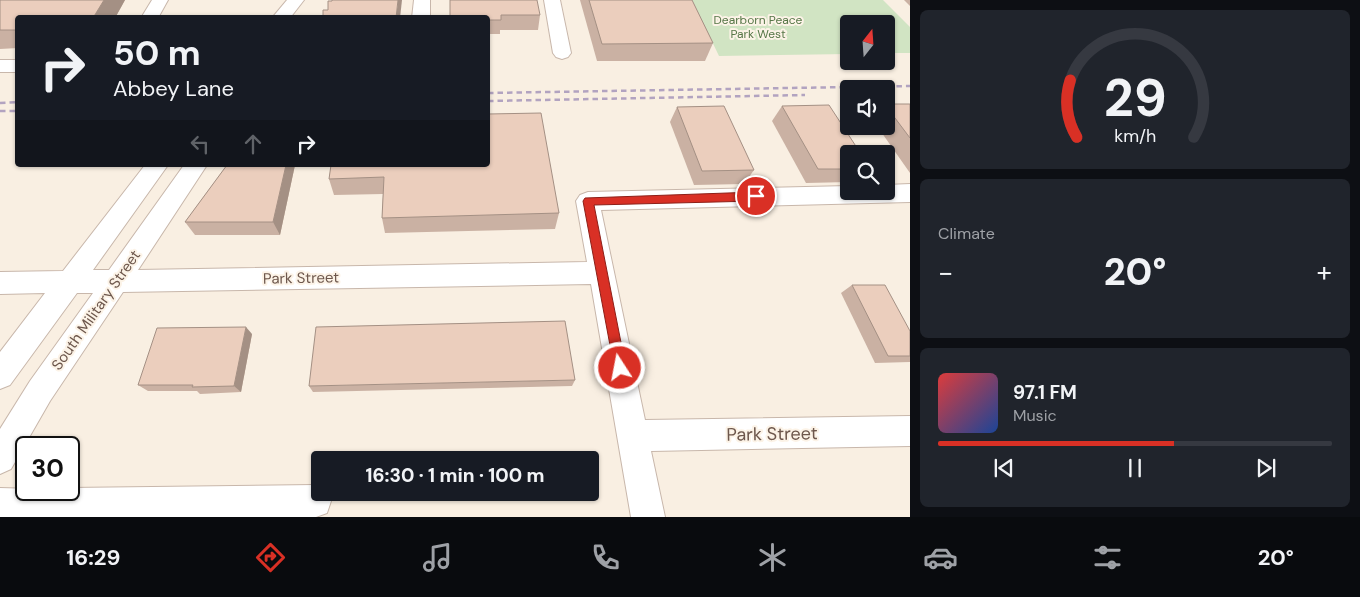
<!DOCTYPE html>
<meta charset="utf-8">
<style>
body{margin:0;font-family:"DM Sans",sans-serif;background:#20242c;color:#f1f3f6;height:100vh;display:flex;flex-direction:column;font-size:19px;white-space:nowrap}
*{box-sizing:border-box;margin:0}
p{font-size:16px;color:#9ea1a6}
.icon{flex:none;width:28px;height:28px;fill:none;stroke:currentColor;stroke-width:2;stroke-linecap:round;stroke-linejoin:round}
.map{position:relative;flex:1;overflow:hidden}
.details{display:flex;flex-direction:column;gap:10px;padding:10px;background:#0d0f14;width:450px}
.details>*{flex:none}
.top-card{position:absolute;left:15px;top:15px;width:475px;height:152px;border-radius:5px;box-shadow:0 1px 4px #0004;background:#171b24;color:#f1f3f6;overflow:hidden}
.needle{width:32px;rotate:17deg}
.controls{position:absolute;left:840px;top:15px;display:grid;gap:10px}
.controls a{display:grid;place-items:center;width:55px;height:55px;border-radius:5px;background:#171b24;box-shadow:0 1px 4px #0004;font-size:25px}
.speed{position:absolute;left:15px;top:436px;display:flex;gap:10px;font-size:25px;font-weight:700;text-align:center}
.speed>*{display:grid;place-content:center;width:65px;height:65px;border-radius:50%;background:#171b24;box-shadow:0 1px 4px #0004;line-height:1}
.speed .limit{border:2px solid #111;border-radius:8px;background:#fff;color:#111}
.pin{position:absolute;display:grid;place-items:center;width:42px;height:42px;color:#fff;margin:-21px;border:2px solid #fff;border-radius:50%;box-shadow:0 1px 5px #0007}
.me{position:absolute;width:55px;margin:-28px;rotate:349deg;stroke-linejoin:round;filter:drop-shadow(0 0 4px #0008)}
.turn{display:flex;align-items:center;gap:18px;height:105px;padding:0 15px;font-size:22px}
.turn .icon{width:65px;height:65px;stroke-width:2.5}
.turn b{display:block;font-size:35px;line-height:42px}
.lanes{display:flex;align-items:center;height:48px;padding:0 15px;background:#0003;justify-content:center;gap:25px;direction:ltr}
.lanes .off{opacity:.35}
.big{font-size:38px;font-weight:800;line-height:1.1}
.details .widget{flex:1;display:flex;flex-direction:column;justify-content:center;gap:8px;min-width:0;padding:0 18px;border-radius:8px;background:#20242c}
.details .dial{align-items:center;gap:0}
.dial svg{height:130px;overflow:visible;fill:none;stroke:#363941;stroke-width:7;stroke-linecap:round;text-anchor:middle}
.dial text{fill:#f1f3f6;stroke:none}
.song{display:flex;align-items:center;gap:15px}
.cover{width:60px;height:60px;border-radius:8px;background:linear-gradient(135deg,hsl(0 70% 55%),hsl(220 70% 35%))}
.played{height:5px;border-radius:2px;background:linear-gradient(90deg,#d93025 60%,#363941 60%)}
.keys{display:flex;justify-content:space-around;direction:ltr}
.heat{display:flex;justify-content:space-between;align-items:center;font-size:28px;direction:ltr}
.trip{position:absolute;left:311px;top:451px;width:288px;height:50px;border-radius:5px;background:#171b24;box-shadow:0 1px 4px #0004;font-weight:800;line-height:50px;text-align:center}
.menu{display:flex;height:80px;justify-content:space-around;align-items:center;background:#090b0e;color:#9ea1a6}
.menu .icon{width:35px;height:35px}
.menu .active{color:#d93025}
.menu b{font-size:22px;color:#f1f3f6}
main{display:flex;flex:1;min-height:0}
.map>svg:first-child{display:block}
</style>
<main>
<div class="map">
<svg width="910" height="517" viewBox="0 0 910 517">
<rect width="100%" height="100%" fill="#f9efe2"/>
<!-- green -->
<polygon fill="#d1e4c3" points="692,0 883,0 910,27 910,53 886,53 886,24 849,24 849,54 719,56"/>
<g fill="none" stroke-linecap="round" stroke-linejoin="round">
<!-- minor casing -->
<g stroke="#c8b7ab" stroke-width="2">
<g id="minor">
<polygon points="152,0 168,0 158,18 141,18"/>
<polygon points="287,0 304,0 290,18 272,18"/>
<polygon points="414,0 430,0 430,18 412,18"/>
<polygon points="544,0 560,0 571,53 568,57 562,59 556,57 553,53"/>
<rect x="0" y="60" width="18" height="12"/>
<polygon points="145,165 168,165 93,270 109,270 184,165 207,165 138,270 587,262 576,201 580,195 588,192 849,186 849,191 886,191 886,185 910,184 910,202 601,210 645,420 910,416 910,446 651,451 665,517 631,517 591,284 123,292 50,401 11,469 0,474 0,429 30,381 93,293 77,293 10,385 0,389 0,352 45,293 0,294 0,272 63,271"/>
<polygon points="315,485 320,487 320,492 328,492 331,501 327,513 316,517 0,517 0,488 69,490 69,488"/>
</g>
</g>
<!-- minor -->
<use href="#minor" fill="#fff" fill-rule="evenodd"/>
<!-- rail -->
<g stroke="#b2a3c0" stroke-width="2.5" stroke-dasharray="5.5 4" stroke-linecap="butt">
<polyline points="488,93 910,86"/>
<polyline points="488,101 805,95"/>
<polyline points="0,103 18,102"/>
<polyline points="0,111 18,111"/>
</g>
</g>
<!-- wall -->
<g fill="#cab1a3">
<polygon points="0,0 125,0 115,18 18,18 18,48 0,49"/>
<polygon points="450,0 540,15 538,30 500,30 500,34 488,34 488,18"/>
<polygon points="580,0 692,0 713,43 705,61 597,61"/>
<polygon points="904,0 910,0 910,6"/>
<polygon points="886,104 910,104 910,173 877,126 886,126"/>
<polygon points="782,106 849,154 849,182 806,183 772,121"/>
<polygon points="677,107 754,170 744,184 694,185 670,122"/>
<polygon points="227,165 295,165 280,235 195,235 185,222"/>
<polygon points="331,165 559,213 555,229 385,233 382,218 383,194 334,195 329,179"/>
<polygon points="852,285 910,356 910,362 875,363 841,293"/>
<polygon points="252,334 241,392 200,394 197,391 148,391 138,385"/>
<polygon points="575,380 572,386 313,392 309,386"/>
</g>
<!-- shaded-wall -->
<g fill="#a49084">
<polygon points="104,0 125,0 115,18 93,18"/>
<polygon points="398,0 402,0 400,18 396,18"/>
<polygon points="286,165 295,165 280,235 273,222"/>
<polygon points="246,327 252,334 241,392 234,386"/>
</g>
<!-- building -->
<g fill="#ebcebd" stroke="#a49084">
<polygon points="0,0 104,0 93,18 18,18 18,30 0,30"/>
<polygon points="332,0 398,0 396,18 323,18 323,10 328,10 328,1 332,1"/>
<polygon points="450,0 537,0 540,15 501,15 501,20 488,20 488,18 450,18"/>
<polygon points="589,0 692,0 713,43 602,44"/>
<polygon points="886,104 910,104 910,138 886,106"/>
<polygon points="829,105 861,154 849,154 849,169 818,169 782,106"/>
<polygon points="724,106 754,170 702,171 677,107"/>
<polygon points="541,113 559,213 382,218 384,177 329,179 331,165 488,165 488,114"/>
<polygon points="227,165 286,165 273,222 185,222"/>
<polygon points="852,285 885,285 910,331 910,356 888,356"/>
<polygon points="565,321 575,380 309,386 316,327"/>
<polygon points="246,327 234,386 192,387 193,385 138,385 157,328"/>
</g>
<!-- route -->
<polygon fill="#d93025" stroke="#8d1f18" points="756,192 761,196 756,201 594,205 626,368 625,372 620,374 615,372 583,201 585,198"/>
<g text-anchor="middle" stroke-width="4" stroke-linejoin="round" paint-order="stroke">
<!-- far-park labels -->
<g font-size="12" fill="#577748" stroke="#fcf3e7">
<text x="758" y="24">Dearborn Peace<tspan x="758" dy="14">Park West</tspan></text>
</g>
<!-- street labels -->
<g font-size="15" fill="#6d574c" stroke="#fcf3e7">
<text transform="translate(301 278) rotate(-1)" y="5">Park Street</text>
<text transform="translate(96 310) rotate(-55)" y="5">South Military Street</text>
</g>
<!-- near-street labels -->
<g font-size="18" fill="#6d574c" stroke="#fcf3e7">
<text transform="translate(772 434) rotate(-1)" y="6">Park Street</text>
</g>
</g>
</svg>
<div class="controls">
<a><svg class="needle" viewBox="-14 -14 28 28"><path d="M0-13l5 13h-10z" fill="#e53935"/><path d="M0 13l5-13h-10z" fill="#9ea1a6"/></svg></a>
<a><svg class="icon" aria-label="sound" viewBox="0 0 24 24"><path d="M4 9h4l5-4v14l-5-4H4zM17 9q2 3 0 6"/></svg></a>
<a><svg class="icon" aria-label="search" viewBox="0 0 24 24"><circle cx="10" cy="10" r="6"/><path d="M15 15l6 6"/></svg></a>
</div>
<div class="speed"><div class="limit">30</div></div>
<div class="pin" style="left:756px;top:196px;background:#d93025"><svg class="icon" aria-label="arrive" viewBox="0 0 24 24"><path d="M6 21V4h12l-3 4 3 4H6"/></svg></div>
<svg class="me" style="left:620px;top:368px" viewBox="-20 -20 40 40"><circle r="17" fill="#d93025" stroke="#fff" stroke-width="3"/><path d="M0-11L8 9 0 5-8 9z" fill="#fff"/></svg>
<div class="trip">16:30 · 1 min · 100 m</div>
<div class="top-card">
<div class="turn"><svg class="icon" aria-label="right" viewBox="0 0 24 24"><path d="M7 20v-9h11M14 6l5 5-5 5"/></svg><div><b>50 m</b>Abbey Lane</div></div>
<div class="lanes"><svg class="icon off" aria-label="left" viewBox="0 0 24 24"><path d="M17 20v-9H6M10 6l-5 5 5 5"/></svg><svg class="icon off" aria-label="ahead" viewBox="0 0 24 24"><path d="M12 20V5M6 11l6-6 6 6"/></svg><svg class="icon" aria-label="right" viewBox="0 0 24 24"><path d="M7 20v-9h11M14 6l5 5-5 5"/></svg></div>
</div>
</div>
<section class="details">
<div class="widget dial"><svg viewBox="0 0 100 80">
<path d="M14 69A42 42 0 1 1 86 69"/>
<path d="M14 69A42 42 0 0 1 10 34" stroke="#d93025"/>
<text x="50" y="56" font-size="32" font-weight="700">29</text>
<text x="50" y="72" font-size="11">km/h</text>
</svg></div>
<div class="widget"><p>Climate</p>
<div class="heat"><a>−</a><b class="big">20°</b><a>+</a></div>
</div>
<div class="widget">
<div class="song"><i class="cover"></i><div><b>97.1 FM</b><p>Music</p></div></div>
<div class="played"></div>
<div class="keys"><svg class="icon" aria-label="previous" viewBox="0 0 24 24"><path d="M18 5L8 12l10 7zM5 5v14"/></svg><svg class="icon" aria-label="pause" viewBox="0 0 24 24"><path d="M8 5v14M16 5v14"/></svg><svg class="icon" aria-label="next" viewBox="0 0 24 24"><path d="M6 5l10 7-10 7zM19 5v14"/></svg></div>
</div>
</section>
</main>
<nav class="menu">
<b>16:29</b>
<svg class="icon active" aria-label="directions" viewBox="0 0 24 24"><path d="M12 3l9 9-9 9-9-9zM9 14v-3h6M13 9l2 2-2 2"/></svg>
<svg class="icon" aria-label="music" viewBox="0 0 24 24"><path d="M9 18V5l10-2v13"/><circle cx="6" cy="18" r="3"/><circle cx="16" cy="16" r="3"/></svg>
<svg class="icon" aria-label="phone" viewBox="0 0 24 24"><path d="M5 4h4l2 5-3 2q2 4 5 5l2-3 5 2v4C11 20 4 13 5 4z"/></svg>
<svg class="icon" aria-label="climate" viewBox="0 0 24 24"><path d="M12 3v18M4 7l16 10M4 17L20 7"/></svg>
<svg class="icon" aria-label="car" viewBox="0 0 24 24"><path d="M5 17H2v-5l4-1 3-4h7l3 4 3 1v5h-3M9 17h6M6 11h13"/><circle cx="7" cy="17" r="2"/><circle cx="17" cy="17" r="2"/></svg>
<svg class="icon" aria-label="filters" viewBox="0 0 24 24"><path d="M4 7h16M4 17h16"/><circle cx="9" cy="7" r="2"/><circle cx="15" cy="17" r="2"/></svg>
<b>20°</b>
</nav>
